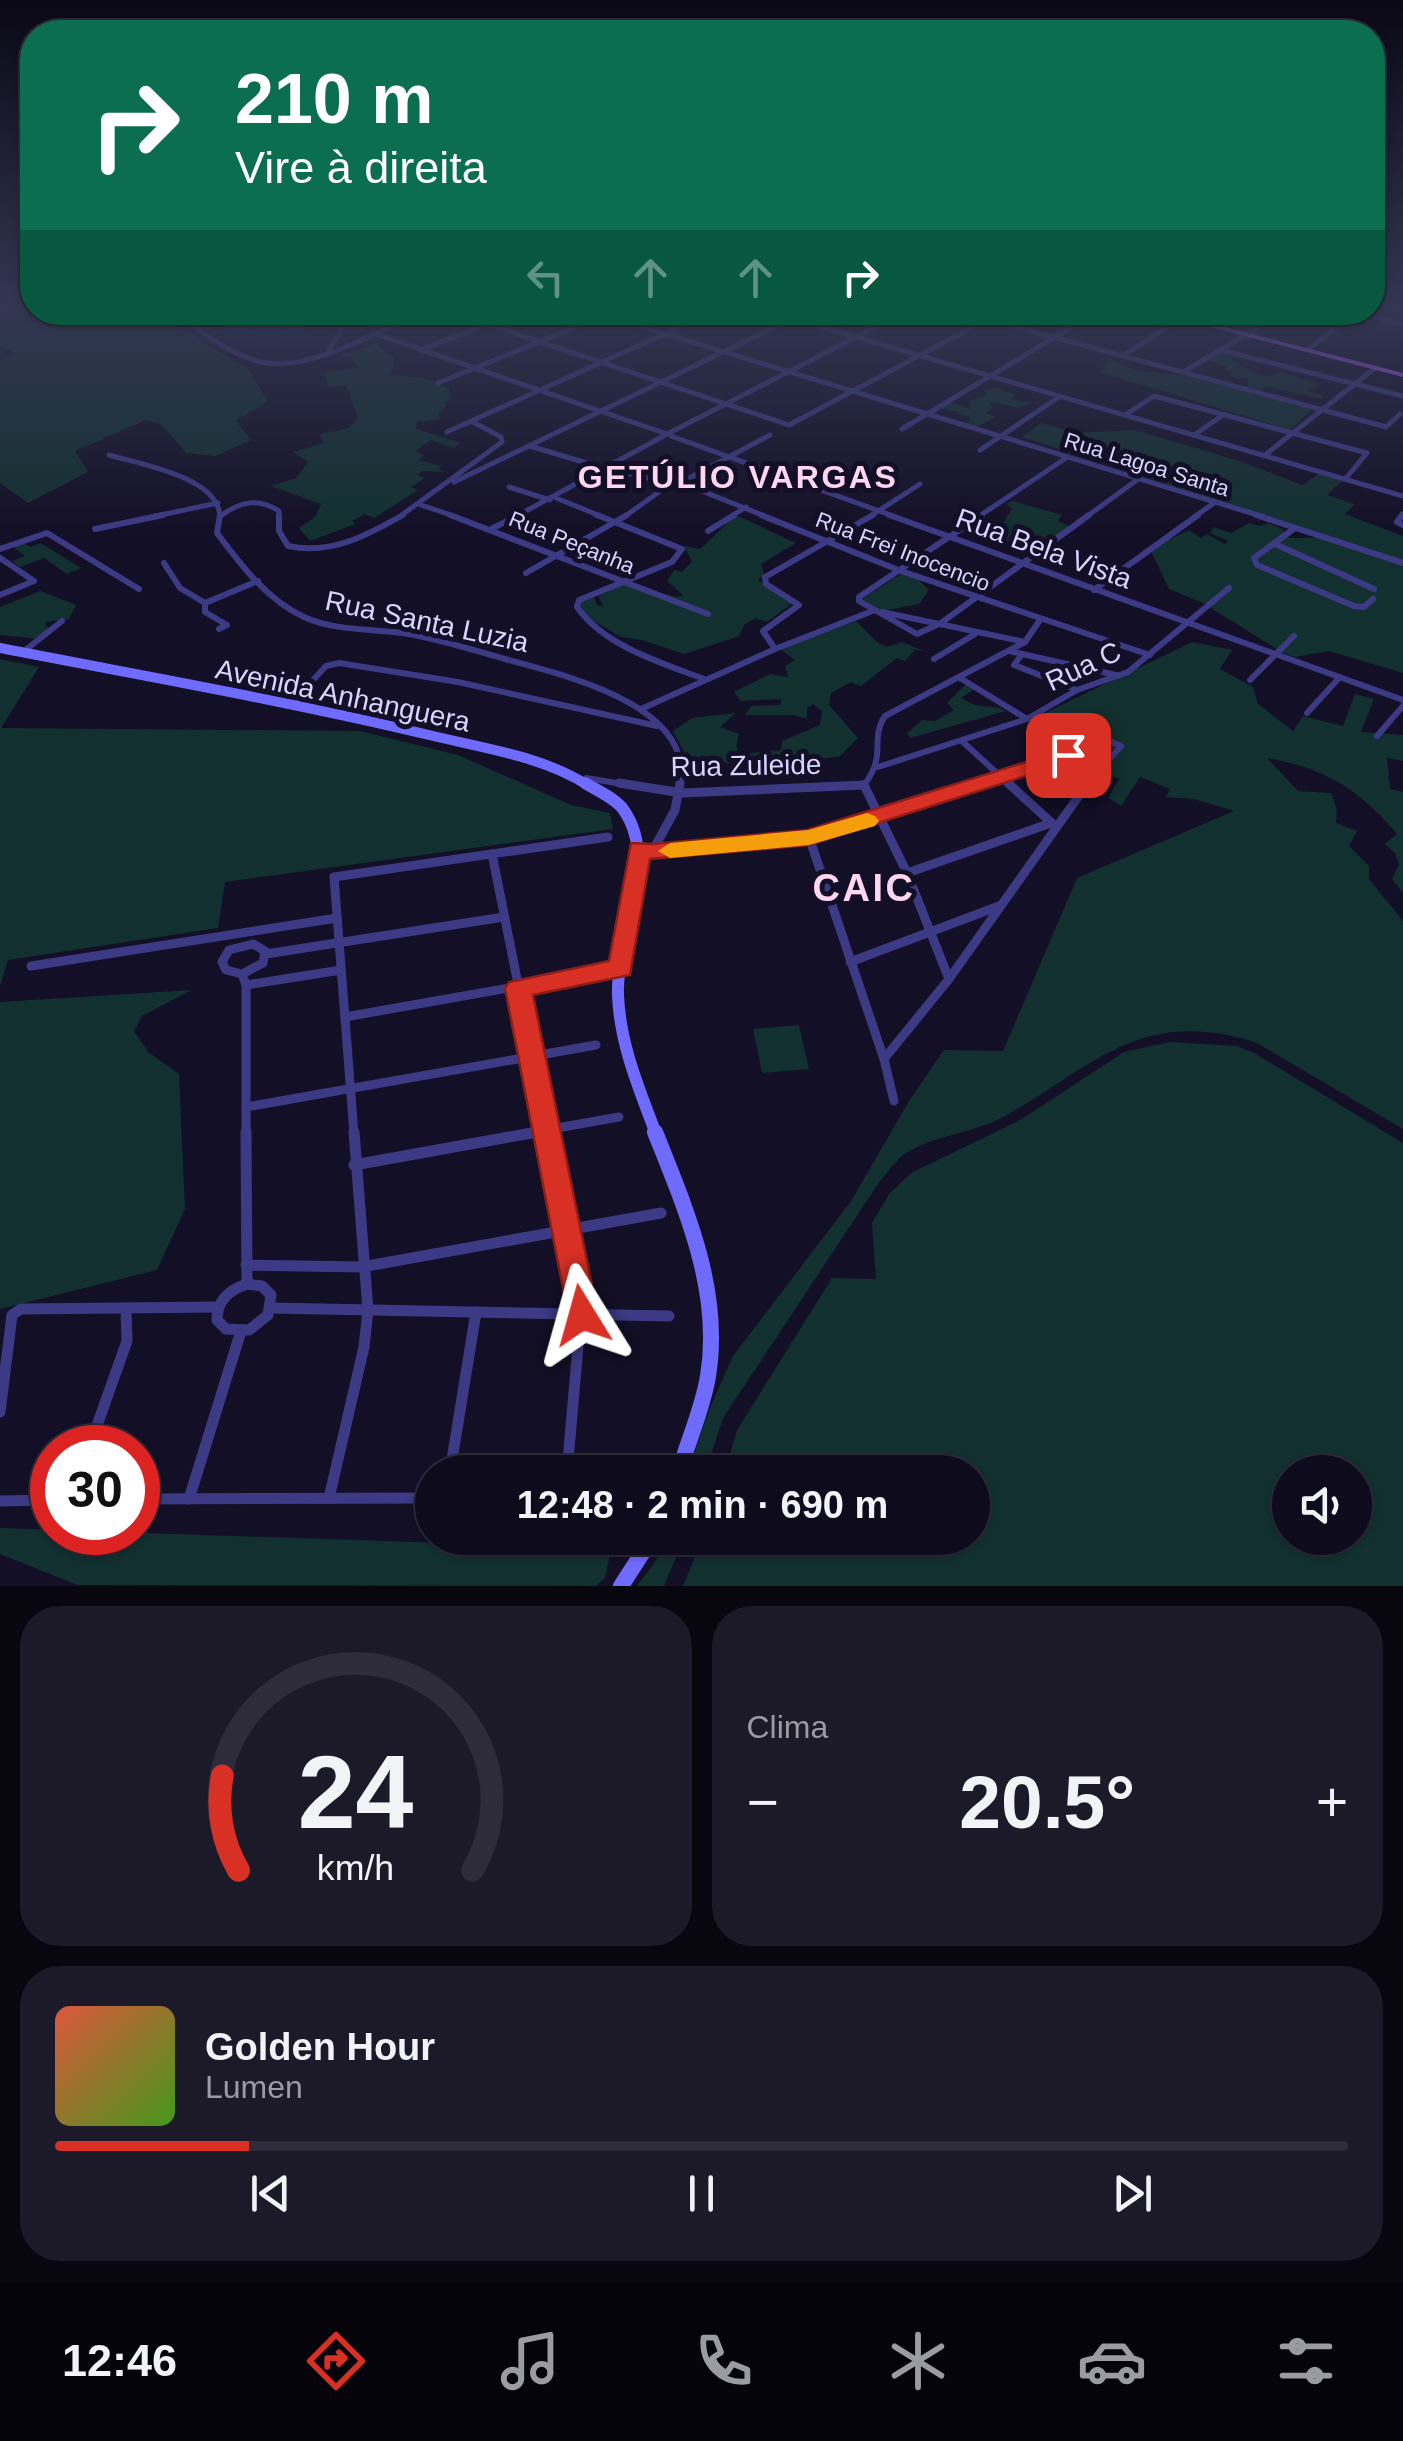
<!DOCTYPE html>
<html lang="pt">
<meta charset="utf-8">
<style>
body{margin:0;font-family:Arial,sans-serif;background:#1c1929;color:#f1f3f6;height:100vh;display:flex;flex-direction:column;font-size:38px;white-space:nowrap}
*{box-sizing:border-box;margin:0}
p{font-size:32px;color:#9b9ba3}
.icon{flex:none;width:55px;height:55px;fill:none;stroke:currentColor;stroke-width:2;stroke-linecap:round;stroke-linejoin:round}
.map{position:relative;height:1586px;overflow:hidden}
.panel{display:flex;flex-direction:column;gap:20px;padding:20px;background:#08060f;flex:1}
.panel>*{flex:none}
.top-card{position:absolute;left:20px;top:20px;width:1365px;height:305px;border-radius:40px;box-shadow:0 2px 8px #0004,0 0 0 2px #2e2b3b;background:#0b6e4f;color:#fff;overflow:hidden}
.buttons{position:absolute;left:1272px;top:1455px;display:grid;gap:20px}
.buttons a{display:grid;place-items:center;width:100px;height:100px;border-radius:50%;background:#0e0b1c;box-shadow:0 2px 8px #0004,0 0 0 2px #2e2b3b;font-size:50px}
.speed{position:absolute;left:30px;top:1425px;display:flex;gap:20px;font-size:50px;font-weight:700;text-align:center}
.speed>*{display:grid;place-content:center;width:130px;height:130px;border-radius:50%;background:#0e0b1c;box-shadow:0 2px 8px #0004,0 0 0 2px #2e2b3b;line-height:1}
.speed .limit{border:15px solid #d22;background:#fff;color:#111}
.pin{position:absolute;display:grid;place-items:center;width:85px;height:85px;color:#fff;margin:-42px;border-radius:20px;box-shadow:0 5px 15px #0006}
.me{position:absolute;width:110px;margin:-55px;rotate:352deg;stroke-linejoin:round;filter:drop-shadow(0 0 8px #0008)}
.turn{display:flex;align-items:center;gap:35px;height:210px;padding:0 50px;font-size:45px}
.turn .icon{width:130px;height:130px;stroke-width:2.5}
.turn b{display:block;font-size:70px;line-height:85px}
.lanes{display:flex;align-items:center;height:95px;padding:0 50px;background:#0003;justify-content:center;gap:50px;direction:ltr}
.lanes .off{opacity:.35}
.big{font-size:75px;font-weight:700;line-height:1.1}
.panel .widget{flex:1;display:flex;flex-direction:column;justify-content:center;gap:15px;min-width:0;padding:0 35px;border-radius:40px;background:#1c1929}
.panel .dial{align-items:center;gap:0}
.dial svg{height:260px;overflow:visible;fill:none;stroke:#2e2b3b;stroke-width:7;stroke-linecap:round;text-anchor:middle}
.dial text{fill:#f1f3f6;stroke:none}
.song{display:flex;align-items:center;gap:30px}
.cover{width:120px;height:120px;border-radius:15px;background:linear-gradient(135deg,hsl(10 70% 55%),hsl(100 70% 35%))}
.played{height:10px;border-radius:5px;background:linear-gradient(90deg,#d93025 15%,#2e2b3b 15%)}
.keys{display:flex;justify-content:space-around;direction:ltr}
.heat{display:flex;justify-content:space-between;align-items:center;font-size:55px;direction:ltr}
.panel .tiles{flex:1;display:grid;gap:20px;grid-template-columns:1fr 1fr}
.widget:last-child{grid-column:span 2}
.trip{position:absolute;left:415px;top:1455px;width:575px;height:100px;border-radius:50px;background:#0e0b1c;box-shadow:0 2px 8px #0004,0 0 0 2px #2e2b3b;font-weight:700;line-height:100px;text-align:center}
.tabs{display:flex;height:160px;justify-content:space-around;align-items:center;background:#06040b;color:#9b9ba3}
.tabs .icon{width:70px;height:70px}
.tabs .current{color:#d93025}
.tabs b{font-size:45px;color:#f1f3f6}
.map>svg:first-child{display:block}
</style>
<div class="map">
<svg width="1403" height="1586" viewBox="0 0 1403 1586">
<rect width="100%" height="100%" fill="#130f26"/>
<!-- green -->
<g fill="#12302f" fill-rule="evenodd">
<polygon points="0,309 155,313 249,370 268,401 236,421 251,440 216,456 186,453 161,424 146,420 75,451 88,472 28,503 0,483 0,360 16,353 0,346"/>
<polygon points="379,343 379,347 394,358 391,375 424,378 449,389 450,400 444,402 446,407 439,412 440,419 417,422 416,429 461,443 453,448 431,440 415,451 424,455 419,460 441,466 439,470 446,472 422,471 417,475 425,478 411,487 418,490 374,518 365,514 352,521 356,524 310,541 299,528 315,517 321,504 271,486 296,478 308,462 293,452 324,443 319,434 349,428 358,418 346,385 328,387 324,372 359,368 349,356 338,356"/>
<path d="M1220,353c19,7 38,32 61,19l39,13 -13,5 16,6 -2,3 -55,-13 -5,4 -13,-3v-8l-19,-3 4,-3 -9,-4 3,-2 -20,-7z"/>
<polygon points="1109,358 1135,370 1183,376 1187,372 1314,408 1290,430 1100,372"/>
<polygon points="993,388 1015,394 1011,400 1033,403 1018,408 989,401 992,404 989,406 994,407 985,413 995,417 977,427 960,425 971,421 969,416 956,414 962,412 941,409 948,402 970,409 969,401 987,395 984,390"/>
<polygon points="1041,423 1077,433 1135,430 1239,461 1302,485 1319,474 1342,481 1327,495 1355,504 1345,514 1403,536 1403,673 1329,651 1295,657 1283,653 1203,603 1169,589 1150,549 1189,530 1201,538 1207,534 1225,544 1228,541 1210,533 1214,527 1231,533 1249,523 1260,526 1268,523 1282,529 1289,538 1331,538 1022,437"/>
<path d="M1013,501l49,14 -4,6 13,6c-9,6 -18,15 -28,19 -16,6 -53,-4 -65,-10l7,-5 -10,-7 9,-6 20,4 8,-13 -6,-6z"/>
<polygon points="736,515 796,543 761,564 764,575 758,580 793,603 767,622 755,618 744,625 739,636 684,654 642,640 621,637 587,617 580,606 582,601 594,597 597,605 604,607 598,596 624,584 676,597 683,595 667,581 674,570 682,572 692,562 684,546 700,549"/>
<polygon points="24,543 30,547 41,543 81,568 67,574 44,558 20,567 12,561 25,556 13,547"/>
<polygon points="903,573 917,578 929,590 919,604 882,611 862,599"/>
<polygon points="40,591 76,605 69,619 46,622 45,626 50,628 37,639 0,635 0,607"/>
<polygon points="856,621 877,642 887,647 902,642 924,651 915,650 905,661 897,658 861,686 851,682 831,693 829,705 858,738 839,757 753,764 689,761 673,731 692,718 736,713 720,727 739,734 736,746 740,754 781,750 782,741 820,725 822,711 813,704 807,708 807,719 794,715 745,715 751,706 780,705 781,699 741,701 734,692 770,674 788,677 785,666 795,660 780,649"/>
<path d="M1192,642l40,8 -12,19 33,18 5,17 35,27 10,-15 40,10 12,-32 19,5 -13,33 42,3v26l-16,-3 3,31 13,3v101l-11,-14 7,-15 -4,-11 -10,-9 12,-10c-37,-44 -72,-66 -130,-76l31,33 33,2 6,17 -1,13 21,8 -8,15 20,20v13l34,42v208l-148,-87c-115,-35 -158,22 -248,73 -30,18 -71,19 -101,38 -10,6 -18,20 -26,28l-157,237 -18,54h-17l21,-62 24,-54 118,-155 58,-100 35,-51 59,1 74,-173 157,-67 -40,-12 -28,-2 4,-8 -30,-12 -19,29 -13,-8 11,-19 -15,-6 -20,-19 18,-8 8,-16 -49,14 -24,-15 8,-16z"/>
<polygon points="0,659 39,667 1,728 360,731 458,755 571,805 610,813 613,829 225,882 218,928 8,960 0,986"/>
<path d="M966,684l7,6 -12,8c23,14 27,4 45,13l-96,27 -3,-5 15,-13 13,1 19,-11 -7,-7z"/>
<polygon points="192,990 142,1016 134,1031 148,1052 179,1074 185,1209 157,1270 0,1309 0,1002"/>
<polygon points="799,1025 809,1069 762,1073 753,1029"/>
<path d="M1170,1042l67,4 19,8 147,89v443h-720l20,-48h269v-66h-247l12,-42 95,-152 44,1 -4,-56 17,-29 22,-21 109,-53 104,-68zM1290,1472h65v66h-65z"/>
<polygon points="0,1528 504,1545 612,1544 605,1578 596,1586 77,1585 0,1554"/>
<polygon points="664,1538 684,1538 664,1586 637,1586 655,1562"/>
</g>
<!-- water -->
<path fill="#0c2248" d="M194,313l59,4 77,-4c-26,36 -106,28 -136,0z"/>
<g fill="none" stroke-linecap="round" stroke-linejoin="round">
<!-- street-far3 -->
<g stroke="#3d3a85" stroke-width="5">
<path d="M174,312c25,18 56,43 87,50 46,11 118,-31 160,-50"/>
<polyline points="451,312 789,425 1001,312"/>
<polyline points="594,312 1264,517"/>
<polyline points="770,312 1403,496"/>
<polyline points="960,312 1386,427 1400,414"/>
<polyline points="1355,312 1403,324"/>
<polyline points="373,333 667,434"/>
<polyline points="1249,336 1275,312"/>
<polyline points="1309,349 1346,320"/>
<polyline points="329,350 344,325 359,312"/>
<polyline points="421,350 517,312"/>
<polyline points="1220,350 1403,396"/>
<polyline points="1124,355 1180,319"/>
<polyline points="1185,371 1245,335"/>
<polyline points="438,383 601,317"/>
<polyline points="1125,415 1154,396 1367,453 1346,478"/>
<polyline points="902,429 1097,312"/>
<polyline points="447,432 713,312"/>
<polyline points="1194,435 1223,415"/>
<polyline points="530,446 603,468 697,489 767,517"/>
<polyline points="980,450 1059,397"/>
<path d="M109,455c31,9 110,22 111,62"/>
<polyline points="1265,455 1375,368"/>
<polyline points="454,482 806,312"/>
<polyline points="680,483 770,435"/>
<polyline points="509,487 550,500"/>
<polyline points="556,498 603,517"/>
<polyline points="421,505 457,517"/>
<path d="M222,515c19,-14 37,-17 57,-4v6"/>
<polyline points="151,517 218,503"/>
<polyline points="399,517 502,442 501,437 471,421"/>
<polyline points="515,517 669,433"/>
<polyline points="624,517 670,484"/>
<polyline points="730,517 746,507"/>
<polyline points="869,517 920,484"/>
<polyline points="896,517 671,436 671,432 905,312"/>
<polyline points="978,517 1066,458"/>
<polyline points="1086,517 1137,480"/>
<polyline points="1194,517 1214,503"/>
<polyline points="1401,517 1403,514"/>
</g>
<!-- street-far2 -->
<g stroke="#3d3a85" stroke-width="6">
<path d="M220,515l-3,18c24,32 50,67 87,84 33,15 71,11 105,17 33,6 64,16 96,25 57,16 191,45 175,127"/>
<path d="M279,515v16l9,15c43,9 78,-10 115,-31"/>
<polyline points="450,515 708,614"/>
<path d="M597,515l85,34 -10,13 -93,38 -2,7c27,39 85,56 127,72"/>
<polyline points="761,515 901,571 1150,655"/>
<polyline points="889,515 1403,700"/>
<polyline points="982,515 859,597 859,601 917,634 941,623 1089,515"/>
<polyline points="1256,515 1403,563"/>
<polyline points="1402,515 1397,522 1403,525"/>
<polyline points="493,528 519,515"/>
<polyline points="1295,528 1254,558 1257,565 1354,606 1364,607 1373,599"/>
<polyline points="95,529 163,515"/>
<polyline points="708,531 734,515"/>
<polyline points="1275,544 1374,589"/>
<polyline points="0,549 47,533 139,589"/>
<polyline points="0,558 34,581 0,595"/>
<polyline points="164,563 180,588 205,603"/>
<polyline points="526,573 627,515"/>
<polyline points="1094,590 1198,515"/>
<polyline points="882,612 1025,642"/>
<polyline points="219,629 227,625 205,612 205,603 258,581"/>
<polyline points="775,649 763,631 799,605 766,584 765,577 873,515"/>
<polyline points="1009,651 1116,675"/>
<polyline points="23,652 62,621"/>
<polyline points="1022,654 1014,665 1077,690"/>
<polyline points="934,659 975,634"/>
<polyline points="960,678 1027,719"/>
<polyline points="1250,680 1294,636"/>
<polyline points="290,705 326,666 339,663 458,682 657,726"/>
<polyline points="641,709 775,649 875,610"/>
<polyline points="1307,713 1340,677"/>
<polyline points="1377,736 1403,706"/>
<polyline points="963,742 1011,786"/>
<polyline points="878,767 1027,719 1077,690 1128,672 1229,588"/>
<polyline points="586,778 635,786"/>
<path d="M864,785c24,-31 5,-45 21,-69l140,-74 15,-22"/>
<polyline points="849,786 864,785"/>
<polyline points="979,786 1109,741 1121,746 1086,786"/>
</g>
<!-- street-far1 -->
<g stroke="#3d3a85" stroke-width="9">
<polyline points="619,783 682,793 864,785"/>
<polyline points="1008,783 1053,824"/>
<polyline points="864,785 907,873 949,979"/>
<polyline points="809,837 884,1059 894,1101"/>
<polyline points="640,848 652,852 809,837 987,783"/>
<polyline points="652,852 675,810 680,783"/>
<polyline points="492,854 548,1134"/>
<polyline points="907,873 1051,823"/>
<polygon points="253,944 265,951 263,963 242,974 226,970 222,962 229,950"/>
<polyline points="266,954 504,917"/>
<polyline points="850,962 999,906"/>
<polyline points="31,966 337,918"/>
<polyline points="242,974 246,985 246,1134"/>
<polyline points="246,985 341,970"/>
<polyline points="345,1017 621,968"/>
<polyline points="884,1059 949,979 1088,783"/>
<polyline points="246,1107 596,1045"/>
<polyline points="354,1134 334,877 608,837"/>
<polyline points="523,1134 619,1117"/>
</g>
<!-- street -->
<g stroke="#3d3a85" stroke-width="11">
<polyline points="246,1132 247,1284"/>
<polyline points="548,1132 582,1301 567,1472"/>
<polyline points="354,1165 537,1132"/>
<polyline points="246,1265 362,1267 661,1213"/>
<path d="M247,1284l15,2 9,9 -3,20 -19,15 -23,-1 -9,-9c0,-20 12,-30 30,-36z"/>
<polyline points="271,1308 669,1316"/>
<polyline points="0,1412 12,1315 21,1309 217,1307"/>
<polyline points="89,1448 127,1341 126,1310"/>
<polyline points="450,1472 476,1312"/>
<polyline points="329,1498 364,1347 368,1310 354,1132"/>
<polyline points="138,1499 432,1498"/>
<polyline points="189,1499 241,1331"/>
<polyline points="0,1501 52,1500"/>
</g>
<!-- secondary-far2 -->
<path stroke="#6f6bff" stroke-width="10" d="M0,648c143,28 287,53 429,87 53,13 114,21 160,51"/>
<!-- secondary-far1 -->
<path stroke="#6f6bff" stroke-width="12" d="M585,783c11,7 30,15 38,26 38,53 -7,127 -5,186 2,50 21,93 38,139"/>
<!-- secondary -->
<g stroke="#6f6bff" stroke-width="16">
<path d="M655,1132c31,78 67,159 53,244 -5,32 -20,65 -29,96"/>
<polyline points="621,1586 652,1538"/>
</g>
<!-- primary -->
<polygon fill="#c25bff" fill-rule="evenodd" points="1152,312 1166,312 1403,373 1403,377"/>
</g>
<!-- sky -->
<linearGradient id="sky" x2="0" y2="1"><stop stop-color="#0a0815"/><stop offset="0.58" stop-color="#333752"/><stop offset="1" stop-color="#333752" stop-opacity="0"/></linearGradient>
<rect width="1403" height="531" fill="url(#sky)"/>
<!-- route -->
<polygon fill="#d93025" stroke="#8d1f18" stroke-width="2.5" points="1068,749 1079,755 1076,760 809,845 650,859 630,975 533,995 598,1315 593,1325 582,1329 570,1325 505,988 509,982 609,961 631,843 653,844 807,830"/>
<!-- slow -->
<polygon fill="#f59e0b" points="867,813 875,816 879,821 875,826 809,845 670,858 658,851 670,843 808,830"/>
<g text-anchor="middle" stroke-width="10" stroke-linejoin="round" paint-order="stroke">
<!-- far-street labels -->
<g font-size="22" fill="#d9d4ff" stroke="#130f26">
<text transform="translate(1147 464) rotate(17)" y="8">Rua Lagoa Santa</text>
<text transform="translate(572 542) rotate(22)" y="8">Rua Peçanha</text>
<text transform="translate(903 551) rotate(21)" y="8">Rua Frei Inocencio</text>
</g>
<!-- street labels -->
<g font-size="28" fill="#d9d4ff" stroke="#130f26">
<text transform="translate(1044 548) rotate(20)" y="10">Rua Bela Vista</text>
<text transform="translate(427 621) rotate(12)" y="10">Rua Santa Luzia</text>
<text transform="translate(1083 666) rotate(-25)" y="10">Rua C</text>
<text transform="translate(343 695) rotate(12)" y="10">Avenida Anhanguera</text>
<text transform="translate(746 765) rotate(-1)" y="10">Rua Zuleide</text>
</g>
<!-- far-district labels -->
<g font-size="32" font-weight="bold" letter-spacing="2.5" fill="#ffd6f0" stroke="#130f26">
<text x="738" y="488">GETÚLIO VARGAS</text>
</g>
<!-- district labels -->
<g font-size="38" font-weight="bold" letter-spacing="2.5" fill="#ffd6f0" stroke="#130f26">
<text x="864" y="901">CAIC</text>
</g>
</g>
</svg>
<div class="buttons">
<a><svg class="icon" aria-label="sound" viewBox="0 0 24 24"><path d="M4 9h4l5-4v14l-5-4H4zM17 9q2 3 0 6"/></svg></a>
</div>
<div class="speed"><div class="limit">30</div></div>
<div class="pin" style="left:1068px;top:755px;background:#d93025"><svg class="icon" aria-label="arrive" viewBox="0 0 24 24"><path d="M6 21V4h12l-3 4 3 4H6"/></svg></div>
<svg class="me" style="left:582px;top:1315px" viewBox="-20 -20 40 40"><path d="M0-17L14 15 0 8-14 15z" fill="#d93025" stroke="#fff" stroke-width="4"/></svg>
<div class="trip">12:48 · 2 min · 690 m</div>
<div class="top-card">
<div class="turn"><svg class="icon" aria-label="right" viewBox="0 0 24 24"><path d="M7 20v-9h11M14 6l5 5-5 5"/></svg><div><b>210 m</b>Vire à direita</div></div>
<div class="lanes"><svg class="icon off" aria-label="left" viewBox="0 0 24 24"><path d="M17 20v-9H6M10 6l-5 5 5 5"/></svg><svg class="icon off" aria-label="ahead" viewBox="0 0 24 24"><path d="M12 20V5M6 11l6-6 6 6"/></svg><svg class="icon off" aria-label="ahead" viewBox="0 0 24 24"><path d="M12 20V5M6 11l6-6 6 6"/></svg><svg class="icon" aria-label="right" viewBox="0 0 24 24"><path d="M7 20v-9h11M14 6l5 5-5 5"/></svg></div>
</div>
</div>
<section class="panel">
<div class="tiles">
<div class="widget dial"><svg viewBox="0 0 100 80">
<path d="M14 69A42 42 0 1 1 86 69"/>
<path d="M14 69A42 42 0 0 1 9 40" stroke="#d93025"/>
<text x="50" y="56" font-size="32" font-weight="700">24</text>
<text x="50" y="72" font-size="11">km/h</text>
</svg></div>
<div class="widget"><p>Clima</p>
<div class="heat"><a>−</a><b class="big">20.5°</b><a>+</a></div>
</div>
<div class="widget">
<div class="song"><i class="cover"></i><div><b>Golden Hour</b><p>Lumen</p></div></div>
<div class="played"></div>
<div class="keys"><svg class="icon" aria-label="previous" viewBox="0 0 24 24"><path d="M18 5L8 12l10 7zM5 5v14"/></svg><svg class="icon" aria-label="pause" viewBox="0 0 24 24"><path d="M8 5v14M16 5v14"/></svg><svg class="icon" aria-label="next" viewBox="0 0 24 24"><path d="M6 5l10 7-10 7zM19 5v14"/></svg></div>
</div>
</div>
</section>
<nav class="tabs">
<b>12:46</b>
<svg class="icon current" aria-label="directions" viewBox="0 0 24 24"><path d="M12 3l9 9-9 9-9-9zM9 14v-3h6M13 9l2 2-2 2"/></svg>
<svg class="icon" aria-label="music" viewBox="0 0 24 24"><path d="M9 18V5l10-2v13"/><circle cx="6" cy="18" r="3"/><circle cx="16" cy="16" r="3"/></svg>
<svg class="icon" aria-label="phone" viewBox="0 0 24 24"><path d="M5 4h4l2 5-3 2q2 4 5 5l2-3 5 2v4C11 20 4 13 5 4z"/></svg>
<svg class="icon" aria-label="climate" viewBox="0 0 24 24"><path d="M12 3v18M4 7l16 10M4 17L20 7"/></svg>
<svg class="icon" aria-label="car" viewBox="0 0 24 24"><path d="M5 17H2v-5l4-1 3-4h7l3 4 3 1v5h-3M9 17h6M6 11h13"/><circle cx="7" cy="17" r="2"/><circle cx="17" cy="17" r="2"/></svg>
<svg class="icon" aria-label="filters" viewBox="0 0 24 24"><path d="M4 7h16M4 17h16"/><circle cx="9" cy="7" r="2"/><circle cx="15" cy="17" r="2"/></svg>
</nav>
